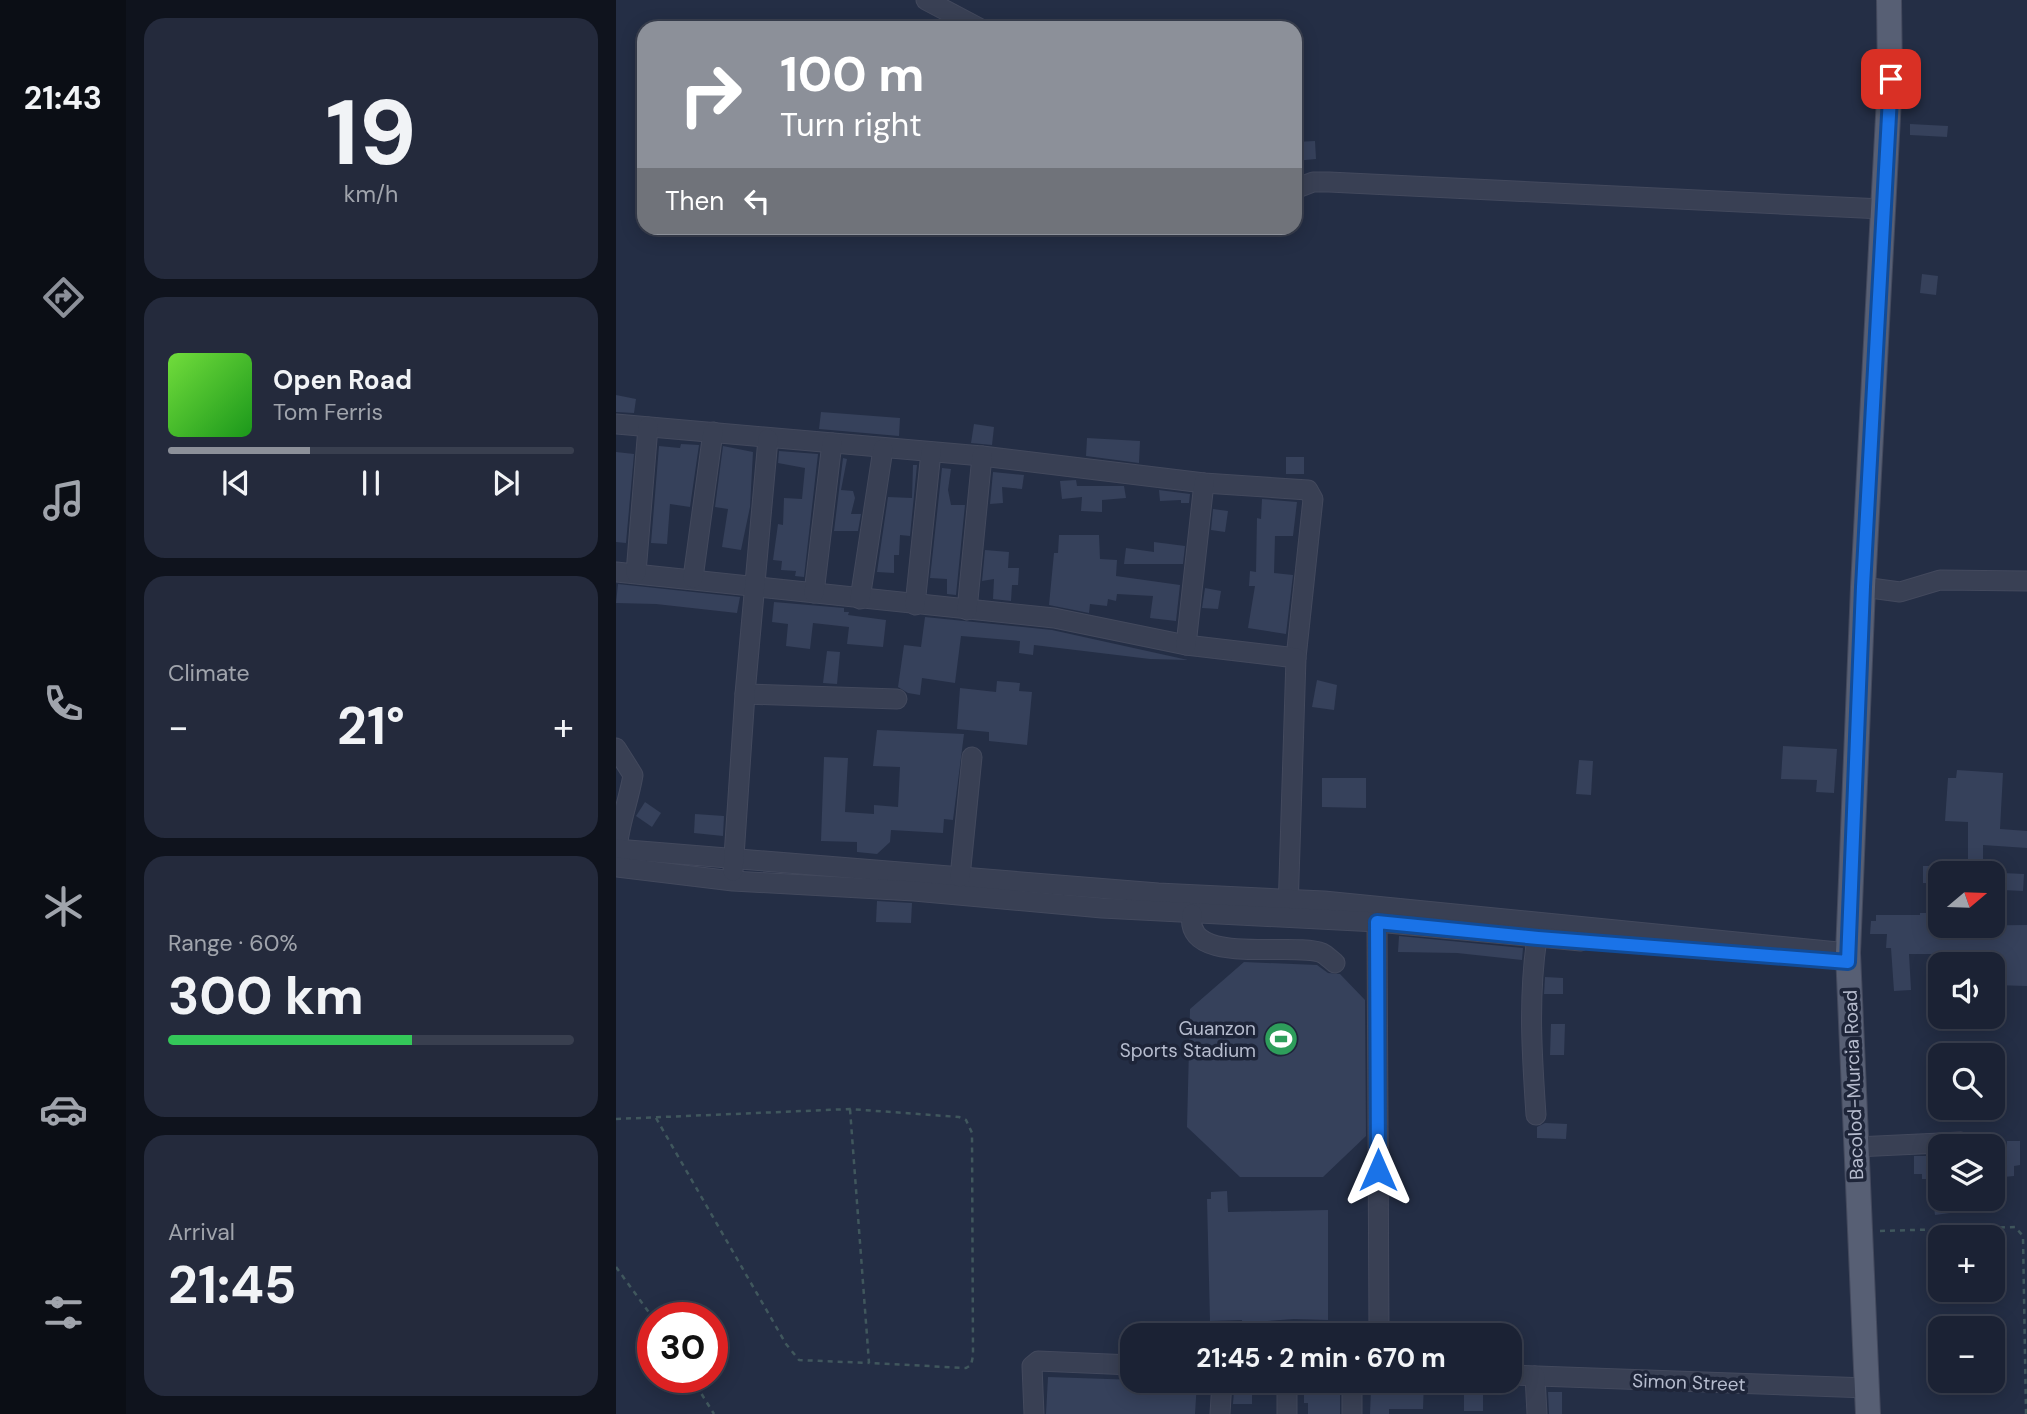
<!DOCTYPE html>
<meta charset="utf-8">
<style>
body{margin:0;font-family:"DM Sans",sans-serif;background:#242a3c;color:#f1f3f6;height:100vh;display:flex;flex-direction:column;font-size:26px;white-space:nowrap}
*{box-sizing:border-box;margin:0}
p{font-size:23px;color:#a0a4ac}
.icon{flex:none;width:38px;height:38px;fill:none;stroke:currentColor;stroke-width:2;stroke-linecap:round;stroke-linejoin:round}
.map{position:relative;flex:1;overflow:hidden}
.sheet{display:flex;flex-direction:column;gap:18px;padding:18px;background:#0f131d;width:490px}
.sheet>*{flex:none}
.top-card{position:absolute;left:21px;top:21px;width:665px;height:214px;border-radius:21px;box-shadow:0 4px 18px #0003,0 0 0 2px #393f4f;background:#8c9099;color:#fff;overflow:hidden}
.needle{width:46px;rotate:71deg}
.tools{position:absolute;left:1312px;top:861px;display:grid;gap:14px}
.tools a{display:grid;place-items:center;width:77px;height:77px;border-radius:14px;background:#1b2234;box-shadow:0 4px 18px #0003,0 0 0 2px #393f4f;font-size:35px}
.speed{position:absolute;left:21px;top:1302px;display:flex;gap:14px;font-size:35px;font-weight:700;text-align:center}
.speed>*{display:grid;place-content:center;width:91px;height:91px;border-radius:50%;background:#1b2234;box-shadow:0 4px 18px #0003,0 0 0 2px #393f4f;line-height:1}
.speed .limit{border:10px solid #d22;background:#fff;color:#111}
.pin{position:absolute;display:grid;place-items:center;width:60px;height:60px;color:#fff;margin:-30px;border-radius:14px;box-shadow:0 4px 10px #0006}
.me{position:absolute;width:77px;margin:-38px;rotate:0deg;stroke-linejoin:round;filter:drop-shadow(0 0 5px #0008)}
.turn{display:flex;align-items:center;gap:24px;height:147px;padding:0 28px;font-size:32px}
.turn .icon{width:91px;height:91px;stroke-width:2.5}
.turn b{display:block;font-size:49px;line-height:60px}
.then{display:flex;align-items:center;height:66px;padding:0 28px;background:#0003;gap:14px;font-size:26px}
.big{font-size:52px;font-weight:700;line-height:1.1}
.sheet .widget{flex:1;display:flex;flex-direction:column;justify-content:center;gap:10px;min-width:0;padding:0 24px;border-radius:21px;background:#242a3c}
.sheet .dial{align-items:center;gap:0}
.dial b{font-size:91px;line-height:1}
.song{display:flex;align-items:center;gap:21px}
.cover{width:84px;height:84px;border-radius:10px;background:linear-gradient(135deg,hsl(100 70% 55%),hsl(120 70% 35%))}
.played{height:7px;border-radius:4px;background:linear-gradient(90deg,#8c9099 35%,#393f4f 35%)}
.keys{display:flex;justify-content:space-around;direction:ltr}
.heat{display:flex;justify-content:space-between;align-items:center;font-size:38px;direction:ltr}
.charge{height:10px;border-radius:5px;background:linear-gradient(90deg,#34c759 60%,#393f4f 0)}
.trip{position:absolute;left:504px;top:1323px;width:402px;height:70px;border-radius:21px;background:#1b2234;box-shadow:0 4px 18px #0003,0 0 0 2px #393f4f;font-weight:700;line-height:70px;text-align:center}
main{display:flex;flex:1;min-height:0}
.tabs{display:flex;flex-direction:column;width:126px;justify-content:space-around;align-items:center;background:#0b0e15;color:#a0a4ac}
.tabs .icon{width:49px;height:49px}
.tabs .on{color:#8c9099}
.tabs b{font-size:32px;color:#f1f3f6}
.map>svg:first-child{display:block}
</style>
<main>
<nav class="tabs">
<b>21:43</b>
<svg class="icon on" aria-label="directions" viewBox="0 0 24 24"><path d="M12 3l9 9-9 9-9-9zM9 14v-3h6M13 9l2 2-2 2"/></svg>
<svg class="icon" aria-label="music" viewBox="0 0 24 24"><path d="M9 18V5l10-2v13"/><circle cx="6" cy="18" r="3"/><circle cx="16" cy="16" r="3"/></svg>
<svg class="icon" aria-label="phone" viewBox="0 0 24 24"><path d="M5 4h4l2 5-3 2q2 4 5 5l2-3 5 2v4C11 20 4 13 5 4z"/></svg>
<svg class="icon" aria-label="climate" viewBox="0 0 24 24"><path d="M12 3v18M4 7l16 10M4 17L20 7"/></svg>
<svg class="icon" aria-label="car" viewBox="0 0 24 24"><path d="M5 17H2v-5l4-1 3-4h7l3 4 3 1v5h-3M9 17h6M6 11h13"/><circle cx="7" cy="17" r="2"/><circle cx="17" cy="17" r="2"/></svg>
<svg class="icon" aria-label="filters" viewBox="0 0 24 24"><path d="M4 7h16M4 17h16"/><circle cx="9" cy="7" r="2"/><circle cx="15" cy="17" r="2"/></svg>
</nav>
<section class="sheet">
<div class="widget dial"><b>19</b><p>km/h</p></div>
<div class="widget">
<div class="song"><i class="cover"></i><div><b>Open Road</b><p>Tom Ferris</p></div></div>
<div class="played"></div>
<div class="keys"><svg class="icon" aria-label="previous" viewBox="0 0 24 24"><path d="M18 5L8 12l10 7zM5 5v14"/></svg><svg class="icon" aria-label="pause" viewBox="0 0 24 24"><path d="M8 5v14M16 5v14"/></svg><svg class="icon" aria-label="next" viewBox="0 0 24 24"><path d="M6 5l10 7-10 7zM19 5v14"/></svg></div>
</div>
<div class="widget"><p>Climate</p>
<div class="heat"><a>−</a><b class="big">21°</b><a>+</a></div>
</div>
<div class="widget"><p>Range · 60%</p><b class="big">300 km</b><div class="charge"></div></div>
<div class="widget"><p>Arrival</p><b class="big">21:45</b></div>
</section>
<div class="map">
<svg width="1411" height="1414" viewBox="0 0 1411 1414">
<rect width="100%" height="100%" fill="#242e45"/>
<!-- building -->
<g fill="#36415b">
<polygon points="1294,124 1332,126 1331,137 1294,135"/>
<polygon points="699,141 700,159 679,161 679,142"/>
<polygon points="1306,274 1322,276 1320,295 1304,293"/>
<polygon points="0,395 20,399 18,413 0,412"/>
<polygon points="205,412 284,418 283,436 203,429"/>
<polygon points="358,424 378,427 376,445 355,443"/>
<polygon points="471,438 524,441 523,463 470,456"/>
<polygon points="65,444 83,445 74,507 54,504 51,544 35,543 43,446 64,448"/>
<polygon points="107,446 137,452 134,507 125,550 106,547 112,509 99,507"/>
<polygon points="163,451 202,454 188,577 179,576 180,571 165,570 166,561 157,560 162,524 167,525 168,498 186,499 189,468 162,463"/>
<polygon points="0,452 18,454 10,543 0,542"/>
<rect x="670" y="457" width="18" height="17"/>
<polygon points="227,458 231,459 225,490 237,491 239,498 235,514 245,514 242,531 218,531"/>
<polygon points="297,465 301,465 294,536 284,535 283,555 278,555 278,573 261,572 272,497 296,498"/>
<polygon points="326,468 335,469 332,490 335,505 349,505 340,595 331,594 331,579 314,578"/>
<polygon points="377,472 408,475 406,489 386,487 387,503 374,504"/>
<polygon points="460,480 461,486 508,486 510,498 486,500 486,512 465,511 466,497 446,499 444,481"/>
<polygon points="543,490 574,494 573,503 565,503 565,500 544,501"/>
<polygon points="646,499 681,502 677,536 659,536 658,573 677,575 670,634 632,628 639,586 633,586 634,571 640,572 641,518 645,519"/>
<polygon points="597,509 612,511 609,532 595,530"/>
<polygon points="443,535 483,535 484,559 501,560 500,576 564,585 560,621 534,618 537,596 501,594 500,601 492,599 491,606 474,604 473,613 433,605 438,553 442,553"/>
<polygon points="538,542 569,546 567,564 508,564 510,548 538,552"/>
<polygon points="369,550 393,552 392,568 403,568 402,585 396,585 395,601 377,599 378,579 366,581"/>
<polygon points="2,584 124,597 121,613 40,604 0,603"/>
<polygon points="589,588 605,591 602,609 586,608"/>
<polygon points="158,602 228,608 228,612 233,612 232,615 270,620 267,647 231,644 233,627 197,623 194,649 170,646 172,624 156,622"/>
<polygon points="309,617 436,630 572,660 534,659 418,645 417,655 403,653 404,641 345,636 339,683 306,678 304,695 292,693 282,687 288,645 305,647"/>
<polygon points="211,651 224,652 221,684 207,683"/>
<polygon points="701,680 721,685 718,710 696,707"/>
<polygon points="381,681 404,683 403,691 416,692 411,745 373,741 373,732 341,729 344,688 380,692"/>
<polygon points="261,730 348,734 337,820 328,819 327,833 275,830 274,842 261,854 241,852 241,842 205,841 208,757 232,758 229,812 258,814 258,805 282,807 284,767 257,766"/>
<polygon points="1167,746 1221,749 1218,793 1200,792 1201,780 1165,779"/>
<polygon points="963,760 977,761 975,795 960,794"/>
<polygon points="1341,770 1387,773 1384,829 1411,831 1411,848 1367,845 1367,862 1352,862 1352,822 1329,821 1332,778 1340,778"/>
<polygon points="706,778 750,778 750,808 706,807"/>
<polygon points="29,802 45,813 36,827 20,816"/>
<polygon points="79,814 108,816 107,836 78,833"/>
<rect x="1307" y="866" width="13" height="17"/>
<polygon points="1387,873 1408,874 1407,891 1386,890"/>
<polygon points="261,901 296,903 295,923 260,922"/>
<polygon points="1304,913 1325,913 1325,926 1411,925 1411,986 1377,985 1377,964 1366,964 1366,954 1293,954 1295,990 1278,991 1275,948 1270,948 1271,934 1254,934 1255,921 1260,921 1260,915 1304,915"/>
<polygon points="783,936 907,948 906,960 841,953 782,952"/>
<polygon points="628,962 701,965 712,973 724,974 749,1000 750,1136 707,1177 624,1177 571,1127 574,1009"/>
<polygon points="929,977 947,978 947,994 928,994"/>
<polygon points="935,1024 949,1024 948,1055 934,1055"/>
<polygon points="929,1123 951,1124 950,1139 921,1138 921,1127"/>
<polygon points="1391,1141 1404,1141 1404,1165 1398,1166 1398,1176 1377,1178 1377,1153 1391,1153"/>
<polygon points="1298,1156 1322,1156 1325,1179 1306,1179 1306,1174 1298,1174"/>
<polygon points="611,1191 612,1212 712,1210 712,1320 678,1319 651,1321 650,1324 626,1323 626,1320 594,1321 591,1199 595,1199 595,1192"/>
<polygon points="1317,1199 1347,1199 1349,1211 1319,1215"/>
<polygon points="432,1377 581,1382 579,1414 430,1414"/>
<polygon points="794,1381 808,1381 807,1409 773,1409 773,1414 754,1414 755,1389 776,1389 776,1385 794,1386"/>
<polygon points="688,1386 724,1386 724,1414 692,1414 692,1403 688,1403"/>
<polygon points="618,1390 636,1390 636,1404 617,1404"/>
<rect x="848" y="1391" width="19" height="20"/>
<polygon points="932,1392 946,1392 946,1414 933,1414"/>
</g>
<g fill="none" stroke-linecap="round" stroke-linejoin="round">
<!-- minor casing -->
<g stroke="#43495d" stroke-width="21">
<g id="minor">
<polyline points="310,0 363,28"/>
<polyline points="679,189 697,182 713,182 1266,209"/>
<polyline points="0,424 366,456 588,483 692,490 697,499 680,658"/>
<polyline points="0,572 438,618 570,645 680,658 672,911"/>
<polyline points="20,573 32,427"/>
<polyline points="77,578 97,432"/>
<polyline points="1247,587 1284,592 1324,580 1411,581"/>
<polyline points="198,593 216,443"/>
<polyline points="244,599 267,449"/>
<polyline points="299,605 315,452"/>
<polyline points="351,610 366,456"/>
<polyline points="570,645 588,483"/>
<polyline points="129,694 281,699"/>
<path d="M0,748l17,27c-4,25 -14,49 -16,74"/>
<polyline points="0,849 542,893 708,901 1232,953"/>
<polyline points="0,867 117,881 298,891 486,908 761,922 965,941"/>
<polyline points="117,871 129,694 152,439"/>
<polyline points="344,877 356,757"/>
<path d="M576,914c-9,54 101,27 130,39 4,2 9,7 13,10"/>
<polyline points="761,922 763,1335"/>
<path d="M920,1115c-4,-59 -8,-117 1,-177"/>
<polyline points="1240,1147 1345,1142"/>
<polyline points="894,1375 1251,1388"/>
<polyline points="919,1376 921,1414"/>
<polyline points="736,1381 736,1414"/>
<polyline points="418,1414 416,1366 422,1361 516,1365"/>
<polyline points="604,1414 606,1381"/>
<polyline points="671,1414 671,1381"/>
</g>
</g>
<!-- major casing -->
<g stroke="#43495d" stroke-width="26">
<polyline id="major" points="1252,1414 1232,953 1247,587 1274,79 1273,0"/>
</g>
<!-- path -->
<g stroke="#40575d" stroke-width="2.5" stroke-dasharray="5 5" stroke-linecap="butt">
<polyline points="40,1118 170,1344 183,1360 252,1363"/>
<polyline points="0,1119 234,1109 343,1117 350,1120 356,1133 357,1356 355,1365 350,1368 253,1363 234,1109"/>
<polyline points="1264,1231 1399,1227 1407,1236 1410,1414"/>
<polyline points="0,1267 37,1318"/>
<polyline points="75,1377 98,1414"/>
</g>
<!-- minor -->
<use href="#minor" stroke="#394054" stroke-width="19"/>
<!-- major -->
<use href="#major" stroke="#575f74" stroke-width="24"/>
</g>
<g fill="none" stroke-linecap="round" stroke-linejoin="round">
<!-- route casing -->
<g stroke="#114b97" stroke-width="18">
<polyline id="route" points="762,1170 761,922 922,938 1232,962 1247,587 1275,79"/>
</g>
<!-- route -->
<use href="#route" stroke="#1a73e8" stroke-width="12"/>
</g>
<!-- icons -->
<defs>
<g id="stadium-disc" transform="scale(1.75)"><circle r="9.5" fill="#2e9e5b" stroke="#1e2539"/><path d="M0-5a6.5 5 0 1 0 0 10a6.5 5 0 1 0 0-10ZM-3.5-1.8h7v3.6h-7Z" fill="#fff"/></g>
</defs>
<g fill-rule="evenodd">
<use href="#stadium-disc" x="665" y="1039"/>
</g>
<g text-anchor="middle" stroke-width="7" stroke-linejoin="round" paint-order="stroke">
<!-- poi labels -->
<g font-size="19" fill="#b6bcce" stroke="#1e2539" text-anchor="end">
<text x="640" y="1035">Guanzon<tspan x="640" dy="22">Sports Stadium</tspan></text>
</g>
<!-- street labels -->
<g font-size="19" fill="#b6bcce" stroke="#1e2539">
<text transform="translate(1237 1085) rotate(-92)" y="7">Bacolod-Murcia Road</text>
<text transform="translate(1073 1382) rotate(2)" y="7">Simon Street</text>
</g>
</g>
</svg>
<div class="tools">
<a><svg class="needle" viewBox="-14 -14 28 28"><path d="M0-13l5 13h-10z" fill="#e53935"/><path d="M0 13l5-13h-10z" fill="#a0a4ac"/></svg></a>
<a><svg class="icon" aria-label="sound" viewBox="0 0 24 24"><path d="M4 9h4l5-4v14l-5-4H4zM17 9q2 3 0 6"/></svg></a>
<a><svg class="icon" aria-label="search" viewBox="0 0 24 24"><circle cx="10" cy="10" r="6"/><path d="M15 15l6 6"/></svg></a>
<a><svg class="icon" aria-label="layers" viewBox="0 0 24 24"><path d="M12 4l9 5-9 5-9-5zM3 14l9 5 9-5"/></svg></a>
<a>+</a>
<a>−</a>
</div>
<div class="speed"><div class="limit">30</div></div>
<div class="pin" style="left:1275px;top:79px;background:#d93025"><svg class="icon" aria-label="arrive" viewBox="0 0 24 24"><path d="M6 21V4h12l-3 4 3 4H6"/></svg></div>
<svg class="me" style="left:762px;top:1170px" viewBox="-20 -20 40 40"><path d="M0-17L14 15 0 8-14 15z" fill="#1a73e8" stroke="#fff" stroke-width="4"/></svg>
<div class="trip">21:45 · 2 min · 670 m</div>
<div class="top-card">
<div class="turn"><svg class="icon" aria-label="right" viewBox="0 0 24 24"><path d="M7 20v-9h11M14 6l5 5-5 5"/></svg><div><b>100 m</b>Turn right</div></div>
<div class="then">Then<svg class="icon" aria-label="left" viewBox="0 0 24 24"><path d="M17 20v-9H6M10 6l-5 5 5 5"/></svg></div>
</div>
</div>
</main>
